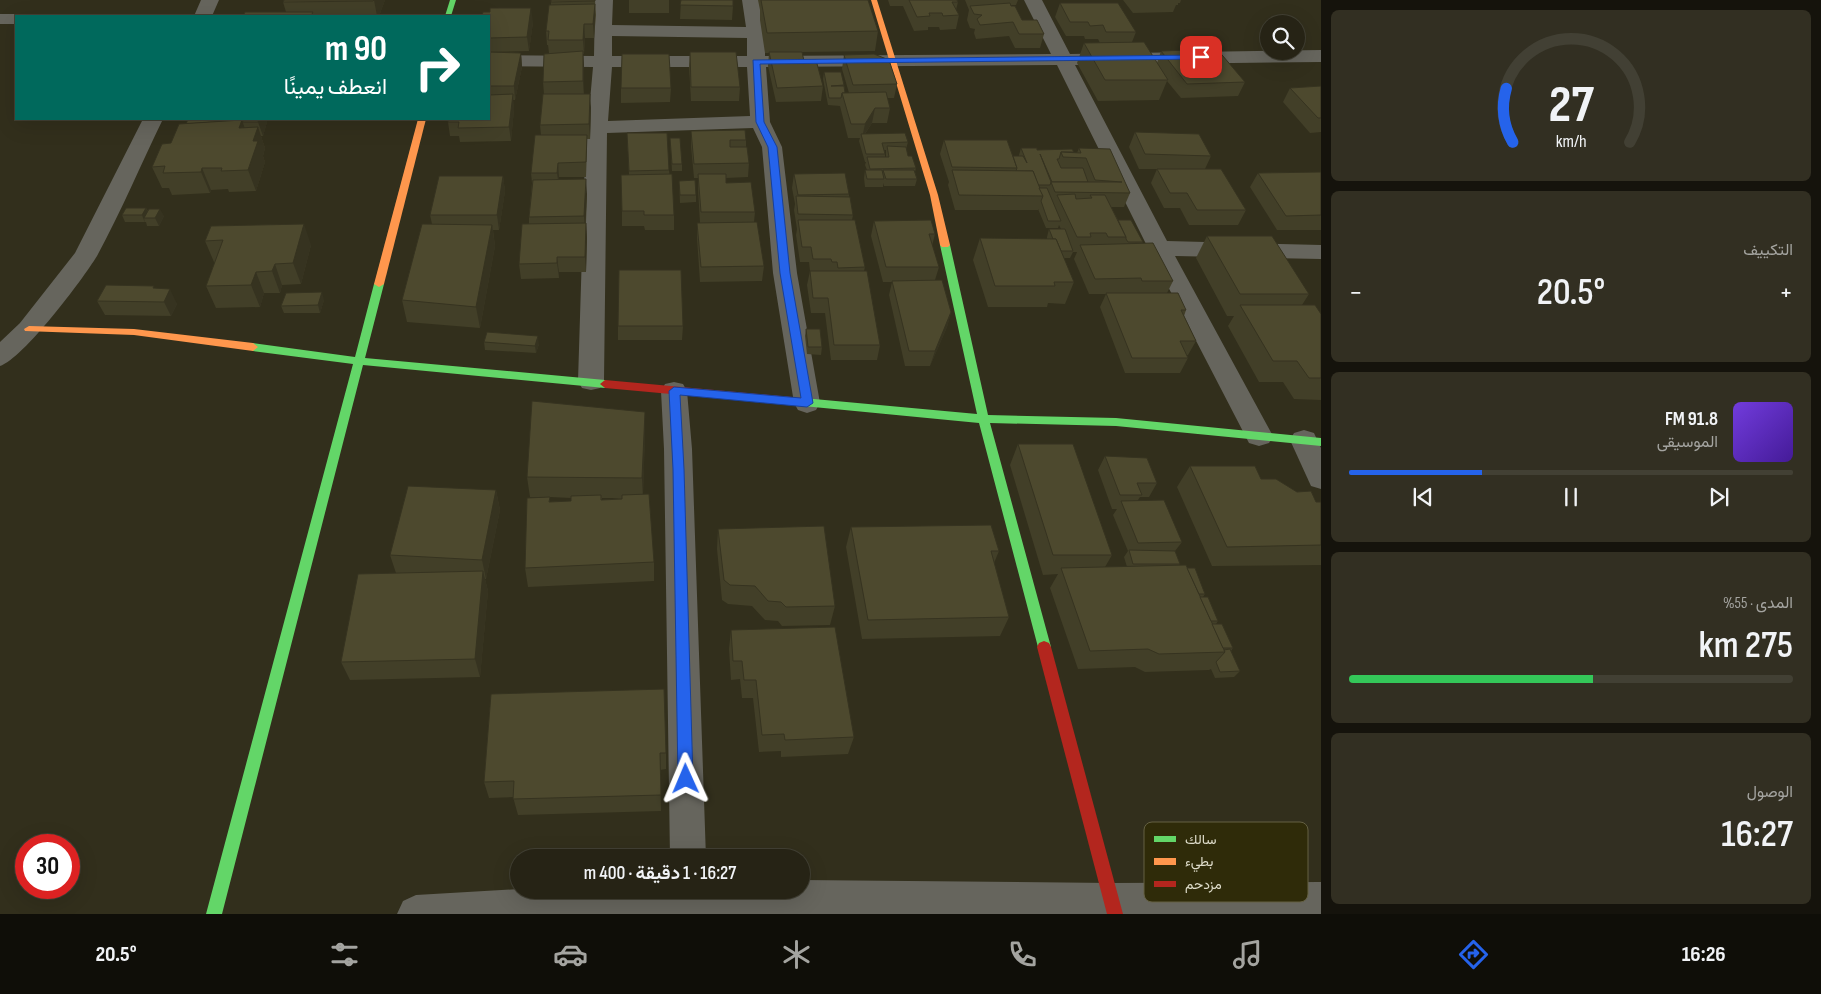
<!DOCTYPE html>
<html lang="ar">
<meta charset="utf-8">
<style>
body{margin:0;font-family:"Sofia Sans Condensed",Vazirmatn,sans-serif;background:#322f22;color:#f1f3f6;direction:rtl;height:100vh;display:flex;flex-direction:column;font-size:19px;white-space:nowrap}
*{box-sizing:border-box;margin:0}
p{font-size:16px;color:#a4a4a0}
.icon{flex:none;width:28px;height:28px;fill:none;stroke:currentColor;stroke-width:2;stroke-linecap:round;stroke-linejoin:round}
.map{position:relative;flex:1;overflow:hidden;direction:ltr}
.side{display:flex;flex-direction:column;gap:10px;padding:10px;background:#15130c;width:500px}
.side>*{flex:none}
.banner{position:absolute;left:15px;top:15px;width:475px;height:105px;border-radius:0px;box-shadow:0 5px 20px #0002,0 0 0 1px #424034;direction:rtl;background:#00695c;color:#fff;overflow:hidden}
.fabs{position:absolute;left:1260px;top:15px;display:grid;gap:10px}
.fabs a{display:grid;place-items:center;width:45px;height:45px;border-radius:50%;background:#262315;box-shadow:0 5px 20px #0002,0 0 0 1px #424034;font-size:25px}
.speed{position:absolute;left:15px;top:834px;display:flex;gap:10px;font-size:25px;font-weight:700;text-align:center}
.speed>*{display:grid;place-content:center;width:65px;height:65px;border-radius:50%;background:#262315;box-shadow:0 5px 20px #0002,0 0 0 1px #424034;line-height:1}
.speed .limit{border:8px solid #d22;background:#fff;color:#111}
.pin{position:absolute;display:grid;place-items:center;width:42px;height:42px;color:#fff;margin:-21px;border-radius:10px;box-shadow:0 2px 8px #0006}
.me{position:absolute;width:55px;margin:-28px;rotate:359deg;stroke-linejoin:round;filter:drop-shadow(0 0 4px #0008)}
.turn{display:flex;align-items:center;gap:18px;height:105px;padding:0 20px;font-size:22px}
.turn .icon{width:65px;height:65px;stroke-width:2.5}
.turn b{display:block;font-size:35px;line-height:42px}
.big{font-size:38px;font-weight:600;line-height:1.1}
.side .widget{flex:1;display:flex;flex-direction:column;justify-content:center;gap:8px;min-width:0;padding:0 18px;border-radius:8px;background:#322f22}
.side .dial{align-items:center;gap:0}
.dial svg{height:130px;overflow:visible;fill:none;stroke:#424034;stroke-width:7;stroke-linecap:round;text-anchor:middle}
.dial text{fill:#f1f3f6;stroke:none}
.song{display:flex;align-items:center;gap:15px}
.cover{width:60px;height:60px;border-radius:8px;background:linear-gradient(135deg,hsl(260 70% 55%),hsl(260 70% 35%))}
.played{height:5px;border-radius:2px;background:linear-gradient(90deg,#2563eb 30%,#424034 30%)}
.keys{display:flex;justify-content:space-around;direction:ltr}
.heat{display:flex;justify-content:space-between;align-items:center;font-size:28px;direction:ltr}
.charge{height:8px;border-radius:4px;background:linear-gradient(90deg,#34c759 55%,#424034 0)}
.trip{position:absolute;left:510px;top:849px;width:300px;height:50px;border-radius:25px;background:#262315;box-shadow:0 5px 20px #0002,0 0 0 1px #424034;font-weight:600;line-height:50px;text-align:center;direction:rtl}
.tabs{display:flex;height:80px;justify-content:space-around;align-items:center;background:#0f0e08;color:#a4a4a0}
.tabs .icon{width:35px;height:35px}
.tabs .on{color:#2563eb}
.tabs b{font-size:22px;color:#f1f3f6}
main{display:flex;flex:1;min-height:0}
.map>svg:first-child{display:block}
</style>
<main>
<section class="side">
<div class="widget dial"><svg viewBox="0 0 100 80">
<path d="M14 69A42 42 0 1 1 86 69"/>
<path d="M14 69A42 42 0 0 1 10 36" stroke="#2563eb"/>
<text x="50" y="56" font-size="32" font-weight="700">27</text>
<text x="50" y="72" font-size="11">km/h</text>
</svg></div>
<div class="widget"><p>التكييف</p>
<div class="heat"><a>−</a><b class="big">20.5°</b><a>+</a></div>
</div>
<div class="widget">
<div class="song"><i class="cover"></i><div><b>91.8 FM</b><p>الموسيقى</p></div></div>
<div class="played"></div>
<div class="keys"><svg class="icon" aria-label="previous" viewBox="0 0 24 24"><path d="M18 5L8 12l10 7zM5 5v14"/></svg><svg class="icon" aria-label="pause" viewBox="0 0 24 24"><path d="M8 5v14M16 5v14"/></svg><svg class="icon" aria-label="next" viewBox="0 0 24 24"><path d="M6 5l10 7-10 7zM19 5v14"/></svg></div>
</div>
<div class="widget"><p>المدى · 55%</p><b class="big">275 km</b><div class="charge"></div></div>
<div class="widget"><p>الوصول</p><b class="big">16:27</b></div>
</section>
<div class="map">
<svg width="1321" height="914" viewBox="0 0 1321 914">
<rect width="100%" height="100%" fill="#322f1c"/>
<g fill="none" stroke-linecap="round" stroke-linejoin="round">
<!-- street -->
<g fill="#66655d" fill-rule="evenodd">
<polygon points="201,0 219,0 212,16 194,16"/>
<path d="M595,0h18l-1,25 134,2 -4,-27h18l5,33v23l286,-2 -27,-54h18l28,54 251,-4v12l-246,3 92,176 154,4v14l-146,-3 98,180 -4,7 -10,3 -10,-3 -101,-195 -91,-183 -291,2 4,55 12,25 15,126 23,130 -4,7 -9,3 -9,-3 -4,-7 -21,-130 -11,-126 -9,-19 -146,5 -3,248 -4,7 -9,2 -9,-2 -4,-7 7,-224 8,-90 -104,-1v-11l105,1zM612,36l135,2v18h-135zM612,67h135l3,49 -142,5z"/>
<polygon points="0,14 16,14 23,16 16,16 16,24 0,24"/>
<path d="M143,119h20c-22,45 -42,93 -66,137 -14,23 -74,103 -97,110v-24l20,-19 55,-70z"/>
<polygon points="674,382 683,384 687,391 692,449 706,858 670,858 664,449 661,391 665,384"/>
<polygon points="1304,430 1314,433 1321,448 1321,489 1311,486 1290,440 1294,433"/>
<polygon points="801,880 1111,883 1321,882 1321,914 397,914 403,901 416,895 519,889 801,890"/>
</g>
<!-- fast -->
<g fill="#63d668" fill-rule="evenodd">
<polygon points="450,0 456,0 451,16 445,16"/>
<polygon points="945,242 950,245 988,415 1116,418 1321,438 1321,446 1116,426 990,423 1051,647 1049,651 1044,653 1039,651 979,423 803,406 798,402 803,398 977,414 940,245"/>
<polygon points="379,281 384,284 365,358 605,380 610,384 605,388 363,365 222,914 206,914 353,364 253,351 248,347 253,343 355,357 374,284"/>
</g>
<!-- slow -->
<g fill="#ff974d" fill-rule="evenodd">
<polygon points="871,0 877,0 938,195 950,245 948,247 942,247 940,245 930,195"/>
<polygon points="418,119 426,119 384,284 379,287 374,284"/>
<polygon points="29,326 134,329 253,343 258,347 253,351 134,335 25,331 24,329"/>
</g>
<!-- jam -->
<g fill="#b3261e" fill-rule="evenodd">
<polygon points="605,380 803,398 808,402 803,406 605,388 600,384"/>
<polygon points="1044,641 1049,643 1051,647 1123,914 1107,914 1037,647 1039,643"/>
</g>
</g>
<!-- wall -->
<g fill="#423f28" fill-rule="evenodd">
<polygon points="284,0 385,0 379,16 243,16 286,12 283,2"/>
<polygon points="551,0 595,0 596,15 594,38 585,38 584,54 583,54 584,94 591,108 590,139 587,139 587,149 586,177 559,177 559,180 587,194 586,223 587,238 586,272 559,272 559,278 521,279 519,264 529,224 529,217 532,183 531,173 541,135 540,125 544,94 543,82 549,53 548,45 547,45 546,31 551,5"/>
<rect x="629" y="0" width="40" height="13"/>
<polygon points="681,0 733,6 732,20 680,19"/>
<polygon points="758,0 868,0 878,31 875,51 802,52 804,61 823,86 821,101 776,102 768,66 769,53 765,53 760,20 760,10"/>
<polygon points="888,0 957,0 958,2 956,10 959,15 956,29 940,30 939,27 928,27 928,30 914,31 903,6 890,6"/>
<polygon points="965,0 1018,0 1016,5 1011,5 1022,20 1044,34 1040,48 1015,48 1009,36 976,39 974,33 975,29 970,28 967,20 969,10"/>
<polygon points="1123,0 1181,0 1180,3 1178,3 1178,5 1176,5 1173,12 1133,13"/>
<polygon points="1060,3 1136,32 1132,42 1157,63 1161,51 1245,82 1238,96 1181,98 1167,81 1159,100 1098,101 1077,63 1084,43 1100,43 1098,39 1085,39 1084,36 1066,36 1055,17"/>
<polygon points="489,16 533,22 529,51 489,52"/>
<polygon points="489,52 521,53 522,67 515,100 513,100 514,109 511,141 460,142 459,136 450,136 448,122 489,119"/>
<polygon points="690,52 740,87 739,101 691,101 689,66"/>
<path d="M844,55l53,29 -3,14h-7l3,10 -3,15h-15l-7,11 43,8 -2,7 2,7 8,12 -1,4 2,7 -2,7h-31l-1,-3v4h-18l-1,-9 1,-8h2l-2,-5 1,-3h-1l-6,-21 1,-3h-12l-8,-32 -12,-1 -5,-26 1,-7 20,13 1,8h4l-7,-24zM884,150h2v7h-1v-3z"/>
<polygon points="1321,86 1321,132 1310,133 1283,102 1290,88"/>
<polygon points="621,88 671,88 670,102 621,103"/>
<polygon points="266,119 267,122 263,136 261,136 265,148 263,156 265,162 256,191 229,192 228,189 211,190 210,193 172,195 169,188 162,188 152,167 186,124"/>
<polygon points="691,131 746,140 746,147 749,163 748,177 726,178 726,183 755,212 754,222 764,266 762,281 700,282 697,238 697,223 700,223 698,189 698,178 694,178 691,146"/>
<polygon points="1135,132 1211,156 1205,169 1246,210 1238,225 1189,225 1180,208 1164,208 1151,183 1157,169 1139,169 1129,147"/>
<polygon points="627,133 669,170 674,215 674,230 645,230 644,226 622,226 622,211 629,175"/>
<polygon points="670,138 682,164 682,171 672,171"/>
<polygon points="944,140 1013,156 1019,156 1019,155 1021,148 1037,150 1077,153 1079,148 1130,193 1124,207 1111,207 1118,220 1143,242 1142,244 1173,281 1167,293 1186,310 1184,316 1196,341 1188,355 1187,355 1188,358 1180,373 1125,373 1100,307 1106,294 1089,294 1074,259 1077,252 1073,252 1070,258 1064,258 1074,282 1065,304 1048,303 1047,307 988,307 973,260 980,238 1047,239 1047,237 1049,229 1061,229 1059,225 1058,228 1046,228 1038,209 1038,210 955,210 948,185 949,182 940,154"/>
<polygon points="1321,172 1321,230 1277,230 1250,187 1258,173"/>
<polygon points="794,174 849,194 849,197 853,215 852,220 865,267 864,271 880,345 877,360 831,360 825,313 811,313 807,285 810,271 809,262 800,262 796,235 797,229 794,210 795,204 792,188"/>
<polygon points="503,176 505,191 499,230 493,230 495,246 480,328 407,322 402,300 432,224 430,215"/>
<polygon points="679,181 696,195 696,202 680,203"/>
<polygon points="146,208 148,211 164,216 159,226 147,226 146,222 125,222 122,215"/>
<polygon points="874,221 935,234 932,246 939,267 935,280 951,312 947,327 930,366 905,366 889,295 892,282 883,282 871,236"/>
<polygon points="211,226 311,245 301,284 282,285 280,293 264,293 260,307 216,308 206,286 215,262 214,262 205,241"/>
<polygon points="1207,236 1309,294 1302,305 1321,314 1321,400 1294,399 1283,382 1259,382 1228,326 1234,316 1227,316 1196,258"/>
<polygon points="155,288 177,304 171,316 105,315 97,301"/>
<polygon points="324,300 320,313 284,313 281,306"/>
<polygon points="618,326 683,326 682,340 618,340"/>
<polygon points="806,329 822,347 821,355 807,354 805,336"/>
<polygon points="484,342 539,344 536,353 485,350"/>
<path d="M645,433l-2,61 11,68v19l-126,6 -3,-19 20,-71h-15l-3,-20zM550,497l21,1v3l-21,1zM602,498h20l-20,2z"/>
<polygon points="1018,444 1112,555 1105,567 1127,567 1124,557 1128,551 1113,515 1117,509 1112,509 1098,470 1105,456 1157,483 1149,497 1140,497 1138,500 1182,542 1175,551 1180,564 1179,565 1187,568 1205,594 1203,597 1218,621 1216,624 1233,648 1231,651 1240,671 1234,677 1215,678 1211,669 1209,670 1145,672 1135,667 1078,669 1050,588 1058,574 1043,575 1010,465"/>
<polygon points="1190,466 1261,479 1297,492 1316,502 1321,502 1321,565 1212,566 1177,487"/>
<polygon points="496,490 500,510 486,579 485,579 488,591 480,677 350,680 341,662 396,573 390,555"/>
<polygon points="851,527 999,551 994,563 1009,617 1000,636 862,639 846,547"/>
<polygon points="718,529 835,606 830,625 782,626 778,621 765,620 752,606 728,604 722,600 717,549"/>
<polygon points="731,630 854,737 848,754 781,757 781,751 759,752 753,698 742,698 740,679 731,680 729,649"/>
<polygon points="491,694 666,753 666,769 660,770 661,811 518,815 513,797 489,798 484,782"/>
</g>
<!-- shaded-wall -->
<g fill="#363320">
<polygon points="374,0 385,0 379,16 377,16"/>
<polygon points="595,4 595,18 594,38 593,24"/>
<polygon points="531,8 533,22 529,51 527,37"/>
<polygon points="584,24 585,38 584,54 583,40"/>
<polygon points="583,51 584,65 584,95 583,81"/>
<polygon points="521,53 522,67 515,100 514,86"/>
<polygon points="513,94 514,109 511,141 509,127"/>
<polygon points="590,94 591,108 590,139 589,124"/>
<polygon points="875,108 872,123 862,138 865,124"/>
<polygon points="259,119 266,119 267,122 263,136 258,122"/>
<polygon points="242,120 249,141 239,128"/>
<polygon points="258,127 265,148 263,156 265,162 256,191 248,170 253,141"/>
<polygon points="558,163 559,177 559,187 557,173"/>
<polygon points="202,168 211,190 210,193 201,172"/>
<polygon points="503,176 505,191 499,230 497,215"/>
<polygon points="586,179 587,194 585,231 584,216"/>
<polygon points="146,208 149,215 144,218 145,223 142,215"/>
<polygon points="160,209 164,216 159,226 155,218"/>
<polygon points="586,223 587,238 586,272 585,257"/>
<polygon points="304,224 311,245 301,284 293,263"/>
<polygon points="492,225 495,246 480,328 476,307"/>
<polygon points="557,257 559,272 559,278 557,263"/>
<polygon points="275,264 282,285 280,293 272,271"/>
<polygon points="256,272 264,293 260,307 251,285"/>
<polygon points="170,289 177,304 171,316 164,302"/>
<polygon points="322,292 324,300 320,313 318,305"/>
<polygon points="951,312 947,327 930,366 935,351"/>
<polygon points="538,336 539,344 536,353 535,346"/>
<polygon points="645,412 645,433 643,499 642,478"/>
<polygon points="496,490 500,510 486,579 482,560"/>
<polygon points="483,571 488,591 480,677 475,659"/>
</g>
<!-- building -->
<g fill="#4d492e" stroke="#363320">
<polygon points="284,0 374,0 373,1 283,2"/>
<polygon points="551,0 595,0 595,1 551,2"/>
<polygon points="681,0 733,0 733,6 680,5"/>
<polygon points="761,0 868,0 878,31 767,33"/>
<polygon points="909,0 957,0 958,2 952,2 959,15 943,16 942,13 929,13 930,16 917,17"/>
<polygon points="1010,3 1011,6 1015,6 1022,20 1037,20 1044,34 1019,34 1013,22 980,25 977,19 982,15 974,14 970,6"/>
<polygon points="1060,3 1118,3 1136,32 1106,32 1103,25 1090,26 1088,22 1070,22"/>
<polygon points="595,4 593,24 584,24 583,40 548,40 549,31 546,31 549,5"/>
<polygon points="490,8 531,8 527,37 489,38 489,16 482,16 483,12 490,12"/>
<polygon points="245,12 313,12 311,16 243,16"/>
<polygon points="1144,42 1168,80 1105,80 1084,43"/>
<polygon points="1217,49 1245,82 1187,84 1161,51"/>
<polygon points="583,51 583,81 543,82 544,54"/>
<polygon points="489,52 521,53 514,86 489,86"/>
<polygon points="690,52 736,52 740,87 691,87"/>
<polygon points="769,52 802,52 804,61 816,60 823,86 777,88"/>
<polygon points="622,54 669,54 671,88 621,88"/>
<polygon points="874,54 889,60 897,84 853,85 844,55"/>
<polygon points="824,72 841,72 844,85 831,86 844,86 845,93 842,93 841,98 829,98"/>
<polygon points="1321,86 1321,118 1318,118 1290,88"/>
<polygon points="886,92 890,108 875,108 865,124 851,124 842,93"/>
<polygon points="513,94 509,127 458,128 459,122 448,122 448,119 489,119 489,95"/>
<polygon points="543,94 590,94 589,124 540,125"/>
<polygon points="188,119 259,119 258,122 243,122 242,120 186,124"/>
<polygon points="242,120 239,128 258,127 253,141 258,141 248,170 221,171 222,168 202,168 201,172 163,173 165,166 152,167 162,144 171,143 179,124"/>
<polygon points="745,130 746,140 730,140 730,147 747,147 749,163 694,164 691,131"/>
<polygon points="1135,132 1199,134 1211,156 1145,154"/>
<polygon points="627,133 667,133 669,170 629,171"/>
<polygon points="905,133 908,142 882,143 885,154 866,154 861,134"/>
<polygon points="535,135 587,135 586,162 558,163 557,173 531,173"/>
<polygon points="670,138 680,138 682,164 672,164"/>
<polygon points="944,140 1007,140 1017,168 952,167"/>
<polygon points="887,146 906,147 908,156 912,156 916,168 870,169 867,157 889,157"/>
<polygon points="1021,148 1037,148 1037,150 1072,149 1074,152 1061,152 1059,159 1057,159 1061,168 1083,168 1088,182 1052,182 1040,154 1051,182 1050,185 1038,185 1033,171 1016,171 1017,168 1013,156 1023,156 1027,163"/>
<polygon points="1079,148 1110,149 1130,193 1055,192 1051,182 1122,182 1095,180 1086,158 1063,157 1061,152 1081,153"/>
<polygon points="1157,169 1221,169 1246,210 1197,210 1187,193 1170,193"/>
<polygon points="865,170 882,170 884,179 867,179"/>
<polygon points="883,170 914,170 917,179 886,179"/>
<polygon points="952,170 1033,171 1043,196 959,195"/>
<polygon points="1321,172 1321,215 1286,216 1258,173"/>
<polygon points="845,173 849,194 798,195 794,174"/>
<polygon points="672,174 674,215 644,215 644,211 622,211 621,175"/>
<polygon points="698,174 726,174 726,183 751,182 755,212 701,212"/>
<polygon points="439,176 503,176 497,215 430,215"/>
<polygon points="586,179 584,216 529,217 533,180"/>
<polygon points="695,180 696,195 680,195 679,181"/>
<polygon points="1039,188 1047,188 1061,221 1048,221 1041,201 1043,196"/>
<polygon points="1075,194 1076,199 1092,198 1090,195 1105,195 1126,237 1108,237 1106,233 1090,233 1091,237 1077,237 1057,195"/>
<polygon points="796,196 850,197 853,215 798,214"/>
<polygon points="126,208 146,208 142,215 122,215"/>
<polygon points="149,209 160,209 155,218 144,218"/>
<polygon points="798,220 855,220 865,267 838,268 837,262 832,262 831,259 813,259 811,247 802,247"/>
<polygon points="931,220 935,234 929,234 939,267 886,267 874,221"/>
<polygon points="1118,220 1131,220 1143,242 1128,242 1126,239 1126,237"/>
<polygon points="757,222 764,266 701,267 697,223"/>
<polygon points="586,223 585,257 557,257 557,263 519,264 522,224"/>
<polygon points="304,224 293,263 275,264 272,271 256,272 251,285 206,286 223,240 205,241 211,226"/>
<polygon points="422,224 492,225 476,307 402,300"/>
<polygon points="1049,229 1065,229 1073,251 1061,251 1056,239 1053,239"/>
<polygon points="1207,236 1272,236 1309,294 1240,294"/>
<polygon points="980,238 1056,239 1074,282 1054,282 1055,286 995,286"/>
<polygon points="1153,243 1173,281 1142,281 1141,278 1095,279 1080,245"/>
<polygon points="619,270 681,270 683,326 618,326"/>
<polygon points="810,271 867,271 880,345 834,345 828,298 813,298"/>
<polygon points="942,280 951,312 935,351 909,351 892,281"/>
<polygon points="106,285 154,286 153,288 170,289 164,302 97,301"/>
<polygon points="322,292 318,305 281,306 286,293"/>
<polygon points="1106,293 1178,293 1186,310 1181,310 1196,341 1180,341 1188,358 1132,358"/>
<polygon points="1240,305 1315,305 1321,314 1321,378 1309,378 1297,361 1273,361"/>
<polygon points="806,329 820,329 822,347 808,347"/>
<polygon points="487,332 538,336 535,346 484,342"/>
<polygon points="532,401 645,412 642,478 527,477"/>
<polygon points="1018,444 1073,444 1112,555 1053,555"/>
<polygon points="1105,456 1147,458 1157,483 1137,483 1142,495 1120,495"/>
<polygon points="1190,466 1255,466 1261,479 1276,479 1297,492 1311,491 1316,502 1321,502 1321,545 1227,547"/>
<polygon points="408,486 496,490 482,560 390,555"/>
<polygon points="649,494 654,562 525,568 527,498 550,497 549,502 571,501 571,496 601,495 601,500 622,499 622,495"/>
<polygon points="1164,500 1182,542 1138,543 1121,501"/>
<polygon points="991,525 999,551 991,551 1009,617 868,620 851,527"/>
<polygon points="824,526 835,606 786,607 781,602 768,601 755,586 730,585 724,580 718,529"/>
<polygon points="1129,550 1175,551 1180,564 1133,564"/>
<polygon points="1186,565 1225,652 1159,654 1148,649 1090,651 1061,568"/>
<polygon points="1187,568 1195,568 1205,594 1199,594"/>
<polygon points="483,571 475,659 341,662 358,574"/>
<polygon points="1200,597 1208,597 1218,621 1211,621"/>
<polygon points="1212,624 1222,624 1233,648 1223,648"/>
<polygon points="835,627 854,737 785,740 784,734 762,735 756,680 744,680 742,661 733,661 731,630"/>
<polygon points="1230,649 1240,671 1220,672 1216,662 1225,652 1224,650"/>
<polygon points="664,689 666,753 660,753 661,795 513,799 514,781 484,782 491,694"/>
</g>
<!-- route -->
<polygon fill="#2563eb" stroke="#184099" points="1201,55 1205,57 1204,59 760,64 764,122 777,147 790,273 813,403 807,407 680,395 684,469 693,779 691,784 686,786 681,784 678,779 673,469 669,391 674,387 801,398 780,273 768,147 756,122 753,60"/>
<!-- legend -->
<rect x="1144" y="822" width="164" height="80" rx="8" fill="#2f2b09" stroke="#646043" stroke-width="1"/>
<rect x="1154" y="836" width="22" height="6" fill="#63d668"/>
<rect x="1154" y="858" width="22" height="7" fill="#ff974d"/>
<rect x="1154" y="881" width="22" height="6" fill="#b3261e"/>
<g font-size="14" fill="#dedcca">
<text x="1185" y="844">سالك</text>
<text x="1185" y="866">بطيء</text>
<text x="1185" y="889">مزدحم</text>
</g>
</svg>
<div class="fabs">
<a><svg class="icon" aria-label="search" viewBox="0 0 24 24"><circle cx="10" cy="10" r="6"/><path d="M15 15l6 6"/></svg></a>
</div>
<div class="speed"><div class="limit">30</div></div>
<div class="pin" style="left:1201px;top:57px;background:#d93025"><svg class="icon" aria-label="arrive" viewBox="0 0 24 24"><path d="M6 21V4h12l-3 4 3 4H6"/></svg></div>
<svg class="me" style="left:686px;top:779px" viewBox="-20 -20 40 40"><path d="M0-17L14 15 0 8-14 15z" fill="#2563eb" stroke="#fff" stroke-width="4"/></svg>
<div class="trip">16:27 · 1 دقيقة · 400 m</div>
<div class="banner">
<div class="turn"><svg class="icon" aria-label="right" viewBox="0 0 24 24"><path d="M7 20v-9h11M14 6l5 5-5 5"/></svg><div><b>90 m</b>انعطف يمينًا</div></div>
</div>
</div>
</main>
<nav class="tabs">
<b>16:26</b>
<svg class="icon on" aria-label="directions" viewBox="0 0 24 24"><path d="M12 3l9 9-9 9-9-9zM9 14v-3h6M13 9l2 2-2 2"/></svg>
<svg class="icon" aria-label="music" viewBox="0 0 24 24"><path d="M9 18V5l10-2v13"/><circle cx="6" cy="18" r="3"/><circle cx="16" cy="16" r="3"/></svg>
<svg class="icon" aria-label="phone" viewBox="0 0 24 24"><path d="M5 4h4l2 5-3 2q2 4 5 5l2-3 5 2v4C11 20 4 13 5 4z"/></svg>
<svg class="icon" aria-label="climate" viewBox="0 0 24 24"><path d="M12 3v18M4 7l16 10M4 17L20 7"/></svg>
<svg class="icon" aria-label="car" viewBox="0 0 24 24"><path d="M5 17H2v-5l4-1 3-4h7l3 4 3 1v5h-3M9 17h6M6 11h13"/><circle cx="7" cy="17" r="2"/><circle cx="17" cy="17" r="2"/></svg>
<svg class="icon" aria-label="filters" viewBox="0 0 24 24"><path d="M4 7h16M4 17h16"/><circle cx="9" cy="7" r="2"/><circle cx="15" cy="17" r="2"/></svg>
<b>20.5°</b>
</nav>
